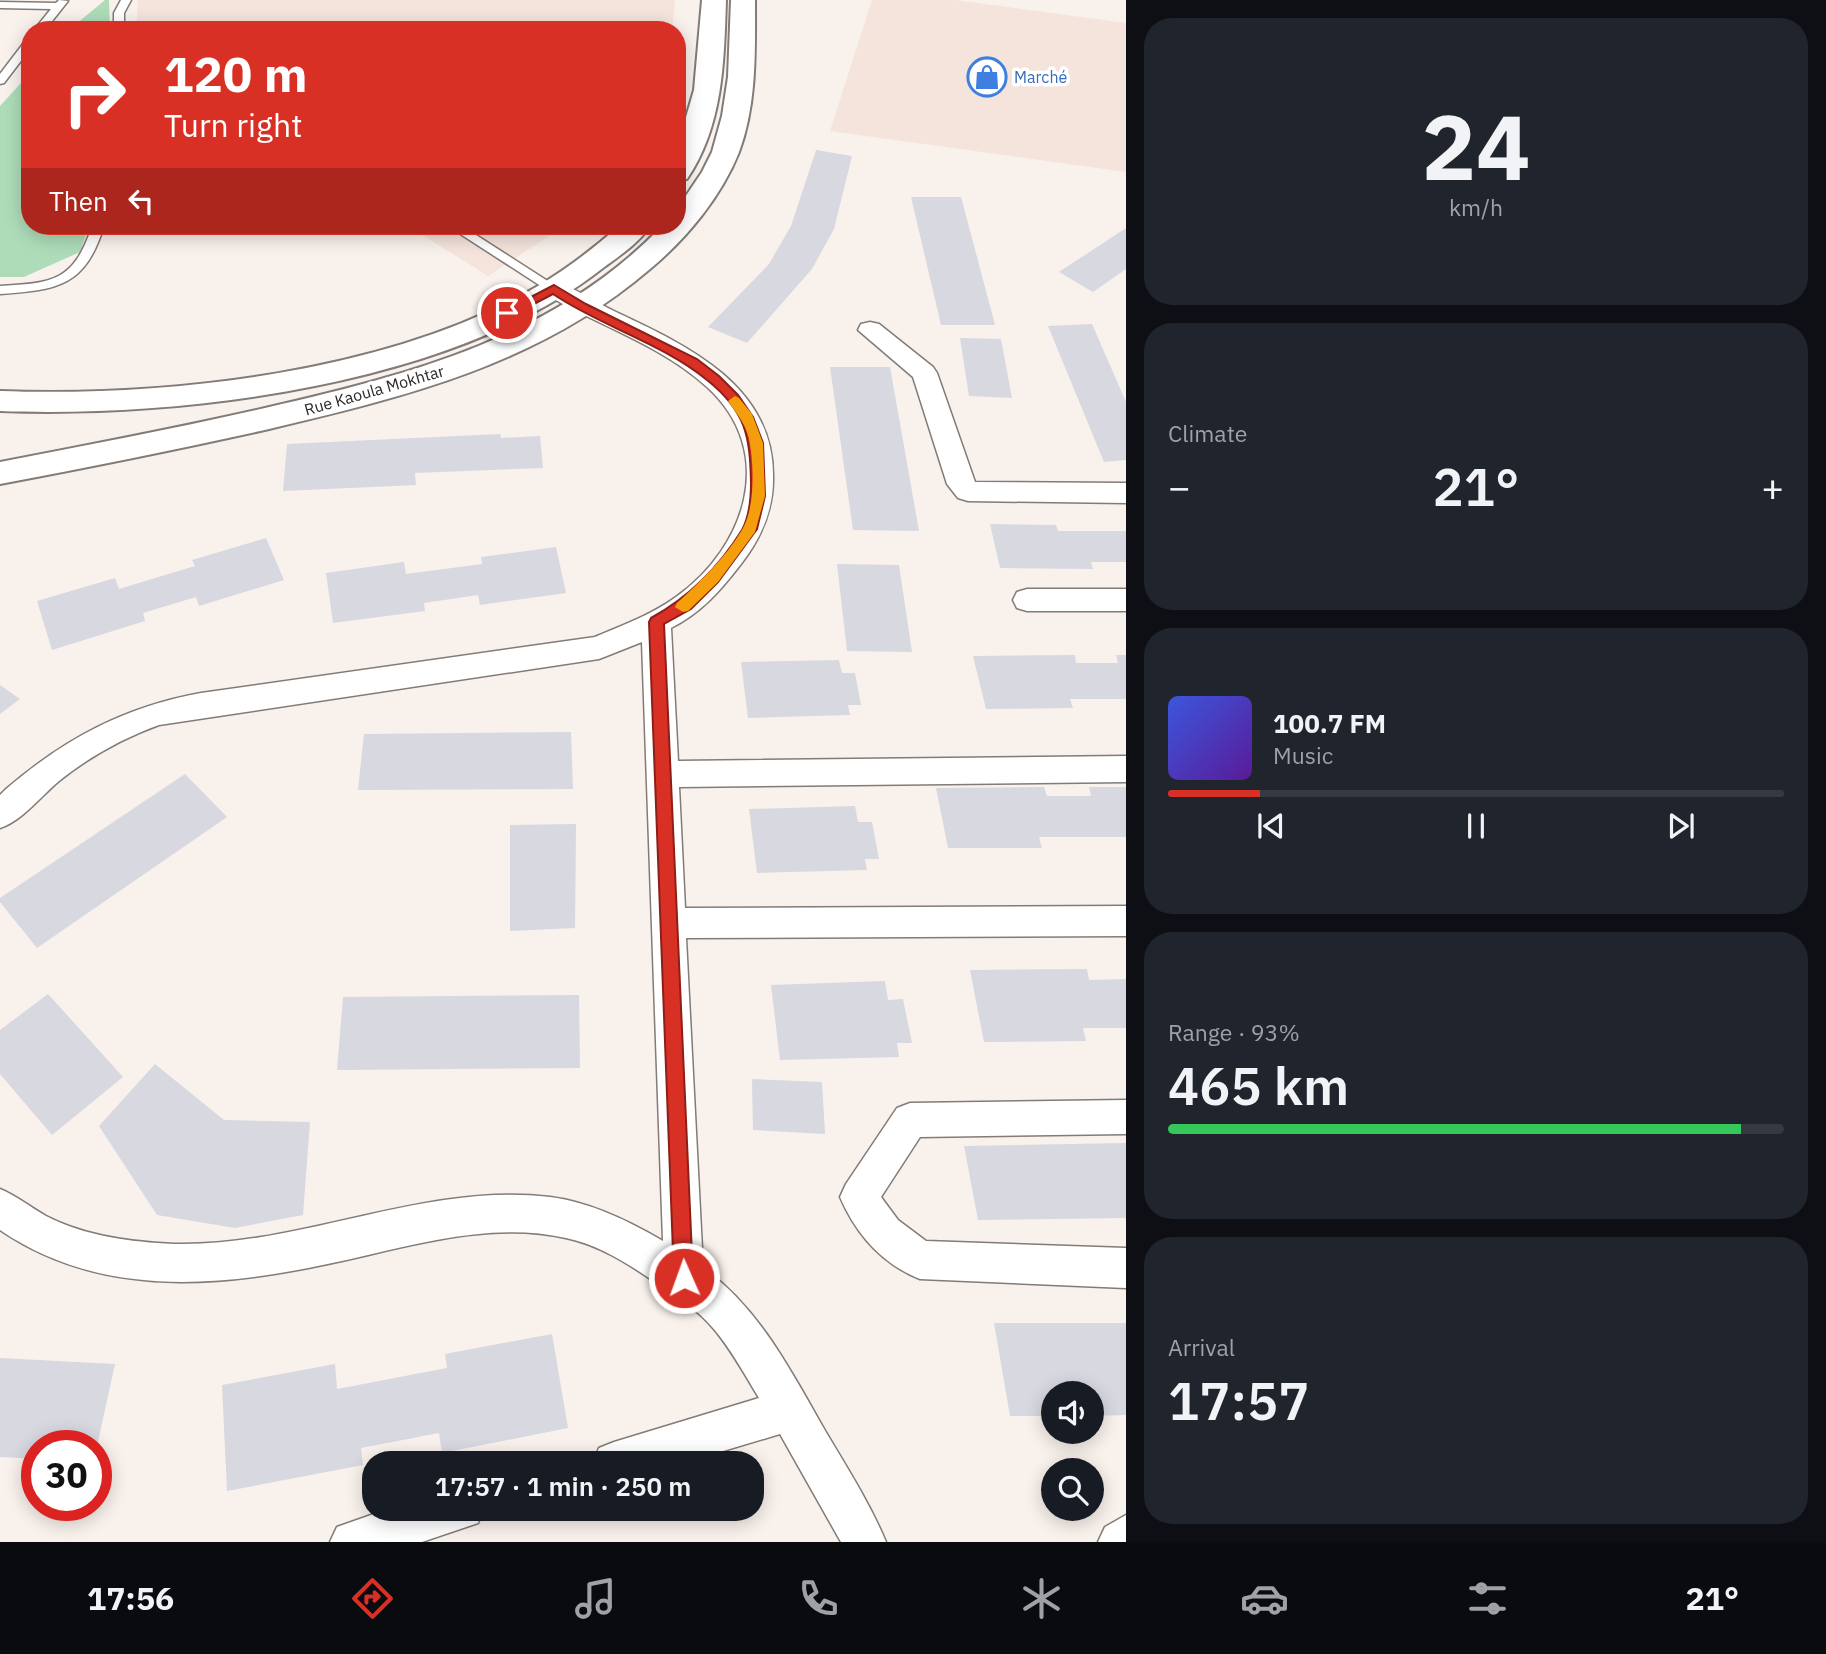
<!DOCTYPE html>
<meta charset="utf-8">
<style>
body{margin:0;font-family:"IBM Plex Sans",sans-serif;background:#20242c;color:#f1f3f6;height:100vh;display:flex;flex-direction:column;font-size:26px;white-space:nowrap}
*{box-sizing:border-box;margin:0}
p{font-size:23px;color:#9ea1a6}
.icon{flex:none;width:38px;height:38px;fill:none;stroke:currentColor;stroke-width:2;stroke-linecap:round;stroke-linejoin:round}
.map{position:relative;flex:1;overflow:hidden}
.sheet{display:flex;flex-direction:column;gap:18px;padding:18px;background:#0d0f14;width:700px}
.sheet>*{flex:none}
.top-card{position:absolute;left:21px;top:21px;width:665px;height:214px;border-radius:28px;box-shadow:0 4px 18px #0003;background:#d93025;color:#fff;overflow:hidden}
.fabs{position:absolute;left:1041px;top:1381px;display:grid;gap:14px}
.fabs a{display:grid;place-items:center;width:63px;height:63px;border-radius:50%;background:#171b24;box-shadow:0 4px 18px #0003;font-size:35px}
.speed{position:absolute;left:21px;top:1430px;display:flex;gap:14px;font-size:35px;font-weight:700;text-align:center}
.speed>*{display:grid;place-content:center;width:91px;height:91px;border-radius:50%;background:#171b24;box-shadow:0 4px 18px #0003;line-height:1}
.speed .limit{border:10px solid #d22;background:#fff;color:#111}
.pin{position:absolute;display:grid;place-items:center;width:60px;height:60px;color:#fff;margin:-30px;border:4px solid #fff;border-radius:50%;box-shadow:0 2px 7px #0007}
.me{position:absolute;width:77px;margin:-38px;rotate:358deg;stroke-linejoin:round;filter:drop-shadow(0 0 5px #0008)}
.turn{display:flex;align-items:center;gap:24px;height:147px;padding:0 28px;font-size:32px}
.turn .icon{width:91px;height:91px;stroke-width:2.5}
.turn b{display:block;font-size:49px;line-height:60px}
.then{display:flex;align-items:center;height:66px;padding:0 28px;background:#0003;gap:14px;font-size:26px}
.big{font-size:52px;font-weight:600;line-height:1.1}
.sheet .widget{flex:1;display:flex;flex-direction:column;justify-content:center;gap:10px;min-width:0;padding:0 24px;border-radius:28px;background:#20242c}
.sheet .dial{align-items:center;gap:0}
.dial b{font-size:91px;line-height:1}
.song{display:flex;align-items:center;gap:21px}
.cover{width:84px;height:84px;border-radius:10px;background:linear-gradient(135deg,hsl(230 70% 55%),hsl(270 70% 35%))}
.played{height:7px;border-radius:4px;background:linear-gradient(90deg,#d93025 15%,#363941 15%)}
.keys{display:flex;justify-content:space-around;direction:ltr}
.heat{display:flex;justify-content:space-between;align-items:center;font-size:38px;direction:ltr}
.charge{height:10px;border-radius:5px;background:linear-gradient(90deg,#34c759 93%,#363941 0)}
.trip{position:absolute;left:362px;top:1451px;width:402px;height:70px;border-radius:28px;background:#171b24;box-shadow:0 4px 18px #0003;font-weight:600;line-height:70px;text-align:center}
.dock{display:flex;height:112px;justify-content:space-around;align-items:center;background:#090b0e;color:#9ea1a6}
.dock .icon{width:49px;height:49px}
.dock .current{color:#d93025}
.dock b{font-size:32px;color:#f1f3f6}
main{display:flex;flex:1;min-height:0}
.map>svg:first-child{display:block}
</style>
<main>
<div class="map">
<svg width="1126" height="1542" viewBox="0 0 1126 1542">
<rect width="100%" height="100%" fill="#f9f1ec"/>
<!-- built -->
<g fill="#f4e4dc">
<polygon points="138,0 675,0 672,30 136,30"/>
<polygon points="872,0 955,0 1126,23 1126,172 830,131"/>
<polygon points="408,226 564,226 488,276"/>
</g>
<!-- green -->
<g fill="#aedcb9">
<polygon points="105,0 109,0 110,30 69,30"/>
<polygon points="30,73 30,226 89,226 80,252 24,277 0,277 0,106"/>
</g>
<!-- building -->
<g fill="#d8d8e0">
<polygon points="816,150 852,156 834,229 812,269 747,343 708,327 769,264 791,226"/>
<polygon points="911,197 961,197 995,325 941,325"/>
<polygon points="1126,228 1126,269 1093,292 1059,272"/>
<polygon points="1092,324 1126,402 1126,460 1104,462 1048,326"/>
<polygon points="960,338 1001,339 1012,398 969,396"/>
<polygon points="830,367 890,367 919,531 853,530"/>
<polygon points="500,434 501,438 540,436 543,468 415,473 416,485 283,491 287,444"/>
<polygon points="990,524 1056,525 1058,531 1126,531 1126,562 1091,562 1093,569 1000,568"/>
<polygon points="266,538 284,580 199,606 196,597 143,613 145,621 52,650 37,601 115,578 119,589 195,566 192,560"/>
<polygon points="556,547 566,593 480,605 478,595 424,603 425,611 333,623 326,573 404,562 406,574 482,564 481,557"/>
<polygon points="837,564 899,565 912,652 847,651"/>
<polygon points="1075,655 1076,663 1118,663 1116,655 1126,655 1126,699 1070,699 1073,708 986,709 973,656"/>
<polygon points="839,660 842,673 855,673 861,705 848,705 850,715 748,718 741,662"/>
<polygon points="0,685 20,699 0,714"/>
<polygon points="571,732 573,789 358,790 364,734"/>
<polygon points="185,774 227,817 37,948 0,902 0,898"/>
<polygon points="1044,787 1047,796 1091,796 1089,787 1126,787 1126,837 1039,837 1042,848 948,848 936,788"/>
<polygon points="855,806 858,822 872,822 879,859 865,859 867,870 757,873 749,809"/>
<polygon points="576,824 575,928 510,931 510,825"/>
<polygon points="1087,969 1089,980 1126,979 1126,1028 1083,1028 1086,1041 984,1042 970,970"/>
<polygon points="885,981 888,1000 903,999 912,1043 897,1043 899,1057 780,1060 771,985"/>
<polygon points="48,994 123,1077 52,1135 0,1074 0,1030"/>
<polygon points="579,995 580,1068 337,1070 343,997"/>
<polygon points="155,1064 224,1120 310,1122 303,1215 235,1228 157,1215 99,1126"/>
<polygon points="752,1079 822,1082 825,1134 753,1130"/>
<polygon points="1126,1143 1126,1218 978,1220 964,1146"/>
<polygon points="994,1323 1126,1323 1126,1415 1092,1416 1092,1393 1054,1393 1054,1416 1010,1416"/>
<polygon points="552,1334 568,1428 442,1453 439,1433 361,1448 363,1465 227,1491 222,1385 335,1364 337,1389 447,1368 445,1354"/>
<polygon points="0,1358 115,1364 97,1446 37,1446 37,1459 0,1457"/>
</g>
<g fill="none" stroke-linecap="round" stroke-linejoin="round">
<!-- lane casing -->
<g stroke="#827b77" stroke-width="3">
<g id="lane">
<polygon points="59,0 68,1 45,30 34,30 51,9 0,8 0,2 56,3"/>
<polygon points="121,0 131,0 124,13 124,30 114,30 114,13"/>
<polygon points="30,39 30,49 4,83 0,84 0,74 26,40"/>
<path d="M92,226h12c-19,60 -45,64 -104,68v-8c54,-3 74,-5 92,-60z"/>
<polygon points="448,226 462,226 560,289 554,293 550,292"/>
</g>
</g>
<!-- street casing -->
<g stroke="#827b77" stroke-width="3">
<g id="street">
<path d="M554,282c21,5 42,21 62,30 70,33 157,73 157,163 1,34 -11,62 -32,89 -20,26 -40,49 -70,64l7,133 448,-5v26l-447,5 6,121 441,-2v30l-440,2 17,330c57,40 90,107 124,166 21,35 43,70 59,108h-45l-61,-108 -97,29h-90l6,-15 15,-6 145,-44c-14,-23 -28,-49 -46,-70 -16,-19 -37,-32 -58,-46 -28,-19 -56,-37 -89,-44 -65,-15 -135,2 -198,17 -123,29 -257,51 -368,-25v-41c17,7 30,18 46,27 38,20 85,26 128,28 127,3 249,-62 376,-47 40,5 79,24 113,44l-21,-599 -43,17 -440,66c-36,13 -70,32 -100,56 -18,15 -37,40 -59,47v-33l5,-5c59,-51 119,-83 196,-97l394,-56c28,-12 56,-22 81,-40 70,-50 102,-145 31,-210 -46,-42 -108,-61 -162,-93l-3,-5 3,-5z"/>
<polygon points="870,322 879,324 933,367 937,373 975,482 1126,483 1126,503 968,501 958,498 947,484 913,377 858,330 861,324"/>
<polygon points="1027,589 1126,589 1126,611 1027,611 1017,608 1013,600 1017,592"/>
<path d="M1126,1100v34l-206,3 -39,60 17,23 28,21 200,7v40l-206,-9c-38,-15 -64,-45 -80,-82l6,-13 51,-76 13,-5z"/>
<polygon points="391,1508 484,1508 478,1523 422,1542 330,1542 337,1527"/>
<polygon points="1126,1515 1126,1542 1098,1542 1105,1527"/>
</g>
</g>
<!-- secondary casing -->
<g stroke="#827b77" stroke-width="4">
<g id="secondary">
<path d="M702,0h24c-2,62 -3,126 -39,179l-10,2v-33l17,-58z"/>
<path d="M731,0h24c0,50 2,104 -16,152 -18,45 -52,86 -89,117 -111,95 -242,127 -381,160 -89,20 -179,38 -269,55v-22c89,-17 177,-34 265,-54 144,-33 291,-71 397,-182h15v-17l25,-37 10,-20 10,-36 6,-39z"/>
<path d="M619,226h31c-11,17 -31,30 -47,42 -149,117 -418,150 -603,143v-20c169,6 390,-18 538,-105 29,-17 56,-38 81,-60z"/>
</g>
</g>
<!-- lane -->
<use href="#lane" fill="#fff" fill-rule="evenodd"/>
<!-- street -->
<use href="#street" fill="#fff" fill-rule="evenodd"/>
<!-- secondary -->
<use href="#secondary" fill="#fff" fill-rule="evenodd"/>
</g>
<!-- route -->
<path fill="#d93025" stroke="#8d1f18" stroke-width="2" d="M554,285l32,19 111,55 22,17 19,19 15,22 10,26 2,53 -8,33 -39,53 -27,27 -27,15 29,654 -2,7 -7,3 -7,-3 -3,-7 -25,-656 2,-4c38,-21 68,-51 91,-88 7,-13 9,-33 9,-47 -1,-47 -5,-72 -44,-103 -45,-37 -105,-53 -154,-86l-42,22h-9l-2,-3z"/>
<!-- slow -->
<path fill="#f59e0b" d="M735,396l4,2 13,16 11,29 2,53 -10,36 -37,50 -30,29 -5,1 -8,-5 2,-4c24,-22 48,-45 65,-73 13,-22 12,-62 8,-86 -2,-17 -13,-30 -22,-43z"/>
<!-- icons -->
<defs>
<g id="shop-ring" transform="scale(2.0125)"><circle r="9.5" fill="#fff" stroke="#3f7fe0" stroke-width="1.5"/><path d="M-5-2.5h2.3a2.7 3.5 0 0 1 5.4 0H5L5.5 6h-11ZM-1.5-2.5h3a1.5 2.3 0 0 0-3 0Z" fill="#3f7fe0"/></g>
</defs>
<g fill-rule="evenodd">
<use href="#shop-ring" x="987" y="77"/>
</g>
<g text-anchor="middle" stroke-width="7" stroke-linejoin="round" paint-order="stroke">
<!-- far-shop labels -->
<g font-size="16" fill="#366cbe" stroke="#fff" text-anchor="start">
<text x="1014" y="83">Marché</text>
</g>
<!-- far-street labels -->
<g font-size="16" fill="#2c2927" stroke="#fff">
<text transform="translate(374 390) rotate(-16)" y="6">Rue Kaoula Mokhtar</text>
</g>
</g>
</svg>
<div class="fabs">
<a><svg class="icon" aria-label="sound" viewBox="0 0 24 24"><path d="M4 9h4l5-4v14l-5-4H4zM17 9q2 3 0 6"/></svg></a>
<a><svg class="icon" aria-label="search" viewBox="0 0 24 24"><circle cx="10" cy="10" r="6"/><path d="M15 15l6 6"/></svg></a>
</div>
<div class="speed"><div class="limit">30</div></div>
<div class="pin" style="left:507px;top:313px;background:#d93025"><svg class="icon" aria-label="arrive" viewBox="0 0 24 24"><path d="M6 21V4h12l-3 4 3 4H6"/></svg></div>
<svg class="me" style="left:684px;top:1278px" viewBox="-20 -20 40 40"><circle r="17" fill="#d93025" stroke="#fff" stroke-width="3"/><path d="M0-11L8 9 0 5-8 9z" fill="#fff"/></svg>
<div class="trip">17:57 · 1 min · 250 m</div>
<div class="top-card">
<div class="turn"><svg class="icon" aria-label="right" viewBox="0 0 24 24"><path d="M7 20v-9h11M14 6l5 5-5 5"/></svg><div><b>120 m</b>Turn right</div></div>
<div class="then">Then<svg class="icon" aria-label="left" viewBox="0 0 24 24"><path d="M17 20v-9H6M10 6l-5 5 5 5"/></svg></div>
</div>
</div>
<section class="sheet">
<div class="widget dial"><b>24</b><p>km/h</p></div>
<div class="widget"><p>Climate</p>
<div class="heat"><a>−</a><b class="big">21°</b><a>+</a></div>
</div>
<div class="widget">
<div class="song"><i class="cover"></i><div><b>100.7 FM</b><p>Music</p></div></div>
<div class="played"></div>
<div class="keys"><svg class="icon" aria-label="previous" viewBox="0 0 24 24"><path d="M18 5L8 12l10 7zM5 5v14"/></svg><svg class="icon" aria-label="pause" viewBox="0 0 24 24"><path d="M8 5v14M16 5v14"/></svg><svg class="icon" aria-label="next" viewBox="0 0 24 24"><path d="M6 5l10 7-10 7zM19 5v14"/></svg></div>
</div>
<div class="widget"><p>Range · 93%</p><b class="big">465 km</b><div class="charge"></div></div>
<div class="widget"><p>Arrival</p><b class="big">17:57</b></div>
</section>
</main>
<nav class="dock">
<b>17:56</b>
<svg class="icon current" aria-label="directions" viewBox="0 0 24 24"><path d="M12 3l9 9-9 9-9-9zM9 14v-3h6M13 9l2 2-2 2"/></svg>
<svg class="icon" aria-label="music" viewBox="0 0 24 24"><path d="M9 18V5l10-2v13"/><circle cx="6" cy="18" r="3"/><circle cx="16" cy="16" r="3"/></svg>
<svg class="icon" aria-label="phone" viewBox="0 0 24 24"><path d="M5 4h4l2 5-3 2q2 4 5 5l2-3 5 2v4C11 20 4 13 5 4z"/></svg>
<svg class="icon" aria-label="climate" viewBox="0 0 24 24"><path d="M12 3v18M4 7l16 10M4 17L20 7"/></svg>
<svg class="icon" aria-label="car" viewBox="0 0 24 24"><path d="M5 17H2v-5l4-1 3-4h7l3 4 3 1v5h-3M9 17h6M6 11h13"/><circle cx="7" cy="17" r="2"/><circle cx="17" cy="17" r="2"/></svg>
<svg class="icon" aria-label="filters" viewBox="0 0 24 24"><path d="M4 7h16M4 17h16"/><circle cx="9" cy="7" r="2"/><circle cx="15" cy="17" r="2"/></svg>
<b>21°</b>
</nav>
